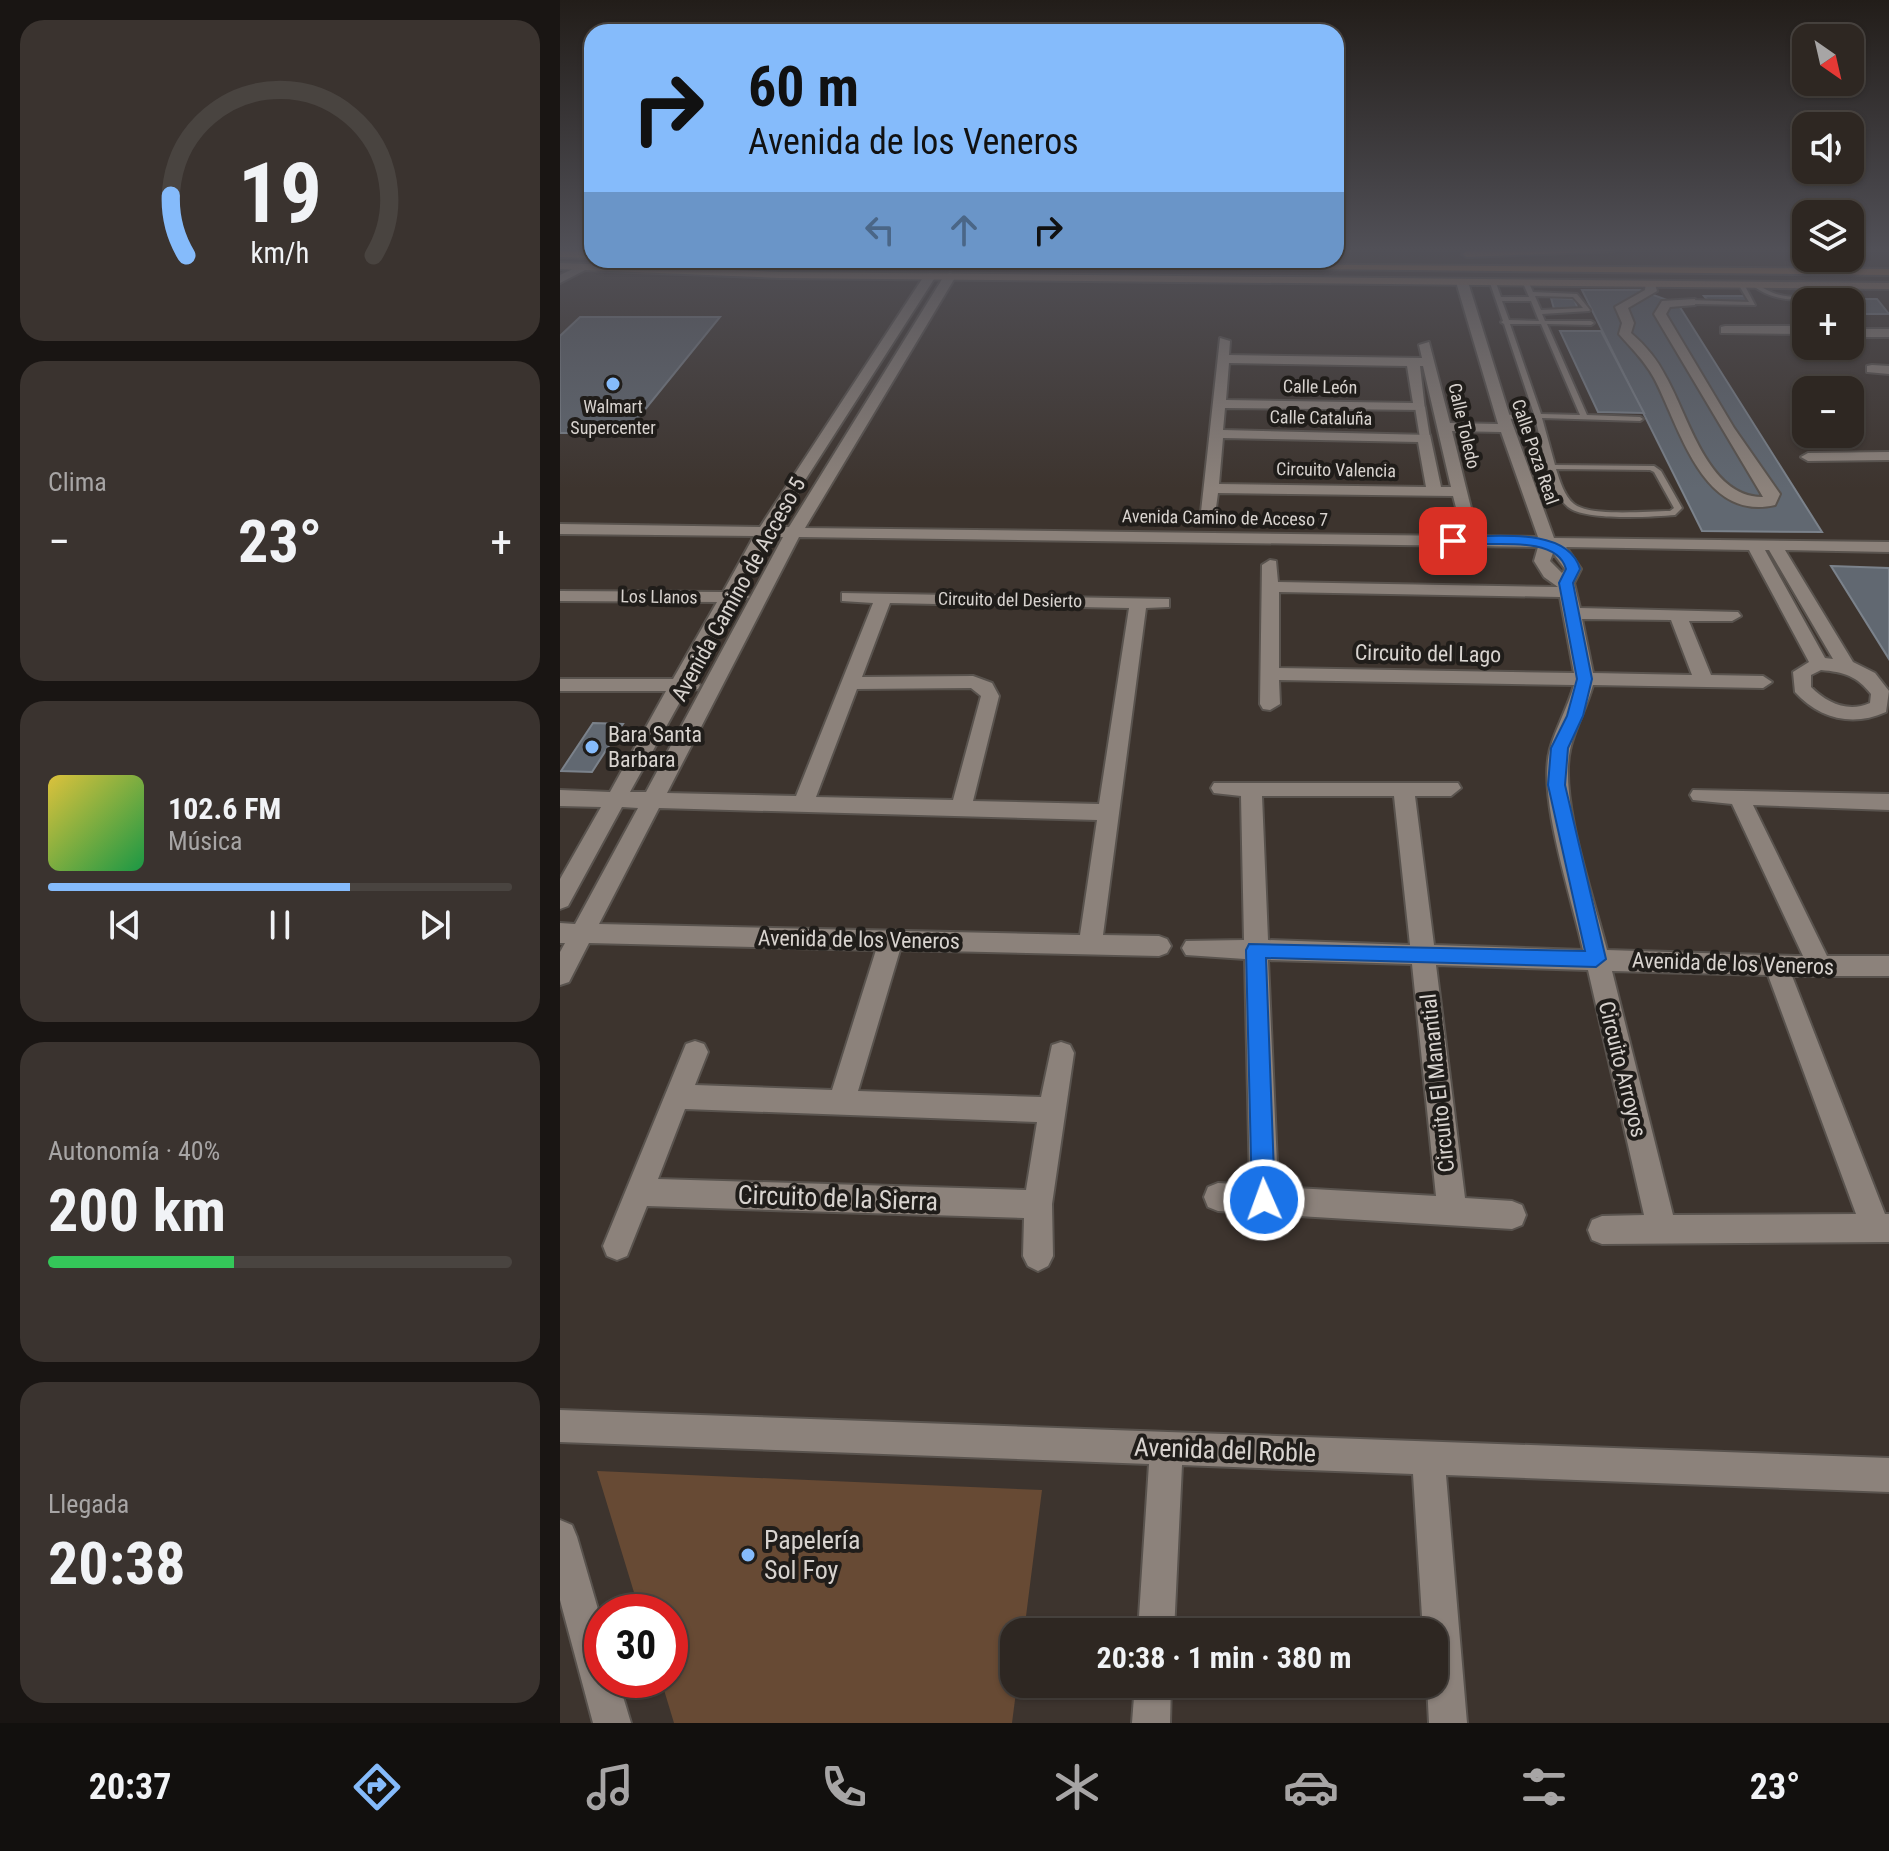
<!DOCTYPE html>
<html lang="es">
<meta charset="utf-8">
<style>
body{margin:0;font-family:"Roboto Condensed",sans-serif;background:#3a332f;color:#f1f3f6;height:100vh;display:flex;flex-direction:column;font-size:30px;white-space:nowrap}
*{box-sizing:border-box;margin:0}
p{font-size:26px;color:#a7a5a5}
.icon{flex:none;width:44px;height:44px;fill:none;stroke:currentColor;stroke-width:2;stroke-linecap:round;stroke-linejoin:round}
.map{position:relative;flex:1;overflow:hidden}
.side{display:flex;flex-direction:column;gap:20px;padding:20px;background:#191513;width:560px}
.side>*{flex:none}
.hud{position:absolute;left:24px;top:24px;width:760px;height:244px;border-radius:24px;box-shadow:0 2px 6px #0004,0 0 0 2px #494440;background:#85bbfb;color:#111;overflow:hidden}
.needle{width:52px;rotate:146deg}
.fabs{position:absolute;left:1232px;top:24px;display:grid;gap:16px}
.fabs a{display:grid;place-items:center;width:72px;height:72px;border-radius:16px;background:#2e2722;box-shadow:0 2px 6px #0004,0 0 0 2px #494440;font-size:40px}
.speed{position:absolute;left:24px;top:1594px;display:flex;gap:16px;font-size:40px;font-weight:700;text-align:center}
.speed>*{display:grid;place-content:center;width:104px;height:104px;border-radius:50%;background:#2e2722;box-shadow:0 2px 6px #0004,0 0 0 2px #494440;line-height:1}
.speed .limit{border:12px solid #d22;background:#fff;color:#111}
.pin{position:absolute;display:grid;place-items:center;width:68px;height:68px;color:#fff;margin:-34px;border-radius:16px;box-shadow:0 4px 12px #0006}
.me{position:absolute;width:88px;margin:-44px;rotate:358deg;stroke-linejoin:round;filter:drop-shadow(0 0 6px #0008)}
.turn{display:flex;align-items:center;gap:28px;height:168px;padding:0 32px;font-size:36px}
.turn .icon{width:104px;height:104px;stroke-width:2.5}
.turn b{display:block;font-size:56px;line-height:68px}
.lanes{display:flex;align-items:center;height:76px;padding:0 32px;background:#0003;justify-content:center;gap:40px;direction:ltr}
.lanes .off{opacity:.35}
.big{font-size:60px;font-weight:700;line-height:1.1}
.side .tile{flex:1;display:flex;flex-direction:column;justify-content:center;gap:12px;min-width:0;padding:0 28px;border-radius:24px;background:#3a332f}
.side .dial{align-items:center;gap:0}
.dial svg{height:208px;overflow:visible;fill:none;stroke:#494440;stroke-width:7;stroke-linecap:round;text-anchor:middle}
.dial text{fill:#f1f3f6;stroke:none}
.song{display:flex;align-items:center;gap:24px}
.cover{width:96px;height:96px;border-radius:12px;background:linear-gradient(135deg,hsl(50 70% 55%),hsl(140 70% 35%))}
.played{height:8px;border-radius:4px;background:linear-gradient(90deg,#85bbfb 65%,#494440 65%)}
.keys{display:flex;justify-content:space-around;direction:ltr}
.heat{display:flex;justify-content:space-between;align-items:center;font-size:44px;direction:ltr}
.charge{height:12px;border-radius:6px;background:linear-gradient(90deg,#34c759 40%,#494440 0)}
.trip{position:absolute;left:440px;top:1618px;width:448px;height:80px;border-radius:24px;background:#2e2722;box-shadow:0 2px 6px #0004,0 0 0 2px #494440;font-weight:700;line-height:80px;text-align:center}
.menu{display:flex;height:128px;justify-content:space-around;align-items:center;background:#12100e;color:#a7a5a5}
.menu .icon{width:56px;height:56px}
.menu .selected{color:#85bbfb}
.menu b{font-size:36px;color:#f1f3f6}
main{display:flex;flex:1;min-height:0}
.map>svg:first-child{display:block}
</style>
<main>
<section class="side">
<div class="tile dial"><svg viewBox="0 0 100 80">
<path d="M14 69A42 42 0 1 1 86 69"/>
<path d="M14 69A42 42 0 0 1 8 46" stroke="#85bbfb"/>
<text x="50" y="56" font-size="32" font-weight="700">19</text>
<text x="50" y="72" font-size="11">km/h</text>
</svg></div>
<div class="tile"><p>Clima</p>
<div class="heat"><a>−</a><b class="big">23°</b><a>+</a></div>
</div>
<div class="tile">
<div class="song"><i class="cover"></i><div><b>102.6 FM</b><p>Música</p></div></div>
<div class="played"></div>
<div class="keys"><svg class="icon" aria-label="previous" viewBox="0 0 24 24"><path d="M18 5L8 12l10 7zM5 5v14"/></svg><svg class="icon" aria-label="pause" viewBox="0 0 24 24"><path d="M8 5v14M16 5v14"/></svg><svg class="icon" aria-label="next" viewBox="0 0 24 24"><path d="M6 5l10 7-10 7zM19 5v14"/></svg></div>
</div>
<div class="tile"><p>Autonomía · 40%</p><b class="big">200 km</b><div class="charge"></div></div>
<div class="tile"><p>Llegada</p><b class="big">20:38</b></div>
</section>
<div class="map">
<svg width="1329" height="1723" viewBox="0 0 1329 1723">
<rect width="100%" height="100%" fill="#3d342e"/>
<!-- green -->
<polygon fill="#674a34" points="37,1471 482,1490 464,1632 454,1632 454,1684 457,1684 452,1723 114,1723 101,1680 110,1680 110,1612 80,1612"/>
<!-- building -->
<g fill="#616871" stroke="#7b828b" stroke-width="2">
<polygon points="1022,290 1080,290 1118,304 1262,532 1142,531"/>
<polygon points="1144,296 1186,296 1191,303 1149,302"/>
<polygon points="991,298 1014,299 1018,309 994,309"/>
<polygon points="1288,299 1317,299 1329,314 1301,314"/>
<polygon points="20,317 160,317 66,433 0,433 0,336"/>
<polygon points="1000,331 1041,331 1084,413 1038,412"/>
<polygon points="1271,566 1329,568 1329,659"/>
<polygon points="33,723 63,724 32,772 1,771"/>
</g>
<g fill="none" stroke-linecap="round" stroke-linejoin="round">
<!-- service casing -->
<g stroke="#59534e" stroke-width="4">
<g id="service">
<path d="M933,281l3,2 5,14h28l-6,-14 3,-2 3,2 4,9 44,2 13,16 -1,1 -47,3 3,7h46l3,2 -3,2 -44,-1 40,91 53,2 3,2 -3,2 -98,-3 13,47 99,1 7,5 21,37 -7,7c-23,2 -90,6 -107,-8 -20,-17 -26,-64 -33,-89l-32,1 -3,-2 3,-2 31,-1 -30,-90 -3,-2 2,-1 -13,-38zM975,296l38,1 10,11 -42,2zM942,301h29l8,20 -30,-1zM950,324h31l39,91 -39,-1zM996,469l94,1 4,2 20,36 -4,3c-22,0 -79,6 -96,-7 -10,-8 -14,-23 -18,-35z"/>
<polygon points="1181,282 1184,284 1195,305 1131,304 1128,302 1131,300 1189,302 1178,284"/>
<path d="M1192,283c8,2 15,8 24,11 20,6 42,2 60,-5l2,-5 5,1 -2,6c-29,11 -64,14 -89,-6z"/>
</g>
</g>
<!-- pedestrian casing -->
<g stroke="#59534e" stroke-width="4">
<polygon id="pedestrian" points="860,404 865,407 870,438 865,441 860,438 855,407"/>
</g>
<!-- minor casing -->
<g stroke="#59534e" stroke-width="4">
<g id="minor">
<polygon points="19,266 29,268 0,283 0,275"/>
<path d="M370,273l6,3 -161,251h14l155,-251 6,-3 6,3 -151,252 733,9 -37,-105 -49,-1 21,85 -2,3h-12l-6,-23 -235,-3 -3,22 -14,-3 19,-174 10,3 -1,14 193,3 -3,-13 10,-3 21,81 48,1 -42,-142 6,-3 6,3 42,135 44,121 335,4v10l-104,-2 68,112 22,11 14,18 -3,21c-33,15 -67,7 -91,-20l-2,-20 16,-10 -60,-112 -183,-3 15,22 -7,14 6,25 158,4 3,4 -9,5h-43l22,54 52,1 9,6 -9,6 -170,-3c-6,22 -19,45 -23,65 -11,50 24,148 37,200l189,6h7l-71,-152 -39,-4 -3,-5 3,-5 196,4v16l-136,-5 74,151h62v20h-97l93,238h4v28l-287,2 -10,-4 -4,-10 4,-10 10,-4 42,-1 -56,-245 -152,-5 29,233 47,3 10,4 4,10 -4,10 -10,4 -294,-18 -10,-4 -4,-10 4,-10 10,-4 32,2 -5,-226 -59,-4 -4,-7 4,-7 58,-1 -3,-144 -27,-3 -3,-5 3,-5h244l3,5 -10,8h-36l19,149 149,5c-11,-52 -46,-153 -33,-201 6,-22 18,-42 24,-64l-295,-5 1,24 -10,6 -7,-1 -3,-5 2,-139 8,-5 6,1 2,21 280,5 -14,-10 -10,-16 4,-14 -739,-10 -132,256 129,3 77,-193 -31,-2v-8l327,6v8l-23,1 -43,327 56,1 8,3 4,7 -4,7 -8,3 -259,-6 -42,141 183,6 11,-52 9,-3 9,3 4,8 -22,151 1,52 -5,10 -10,5 -10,-5 -5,-10 1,-38 -377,-12 -20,50 -10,4 -10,-4 -4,-10 83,-202 9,-3 9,3 4,8 -13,33 137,5 44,-140 -287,-7 -20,39 -9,3v-33l5,-9h-5v-20l15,1 63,-116 -16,-1 -54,99 -8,3v-30l41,-72 -41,-1v-16l50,2 56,-101h-106v-12h113l44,-77 -157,-1v-10l163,1 31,-56 -194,-2v-10l200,3 164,-251zM669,363l178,3 6,37 -187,-3zM860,366h3l28,121h-10l-11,-52 -207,-5 2,-22 200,2zM663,438l195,4 8,45 -207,-3zM210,537h13l-137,255h-16l56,-101 12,-2 2,-4 -8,-6 42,-77 16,-5 -10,-5zM1205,550h4l64,109 -8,-1zM993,553l12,16 -3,4 -12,-12zM719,592l281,5 14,76 -295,-5zM330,603l239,5 -30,196 -126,-3 26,-105 -7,-13 -19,-7 -111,1zM1022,619l89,1 21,55 -99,-2zM1261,670c23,2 36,6 50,24l-1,9c-22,10 -43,0 -59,-16v-12zM411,688l10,8 -28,104 -137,-3 41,-108zM702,796h132l16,149 -142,-5zM99,808l438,12 -17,115 -481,-11zM708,960l144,4 24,232 -158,-9zM1052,971l156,4 88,239 -183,1zM125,1109l352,13 -11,68 -368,-11z"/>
<path d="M1086,281h8l3,10 -29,17 6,15 -3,10c15,13 26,26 35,44 23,40 42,121 97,120l-109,-183 8,-13 33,-2v6l-25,2 -4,7 68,114 46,66 -5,11c-73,17 -95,-78 -121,-127 -10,-18 -22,-29 -35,-44l3,-11 -7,-16 30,-17z"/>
<polygon points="1165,326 1246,326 1246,334 1161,333 1161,327"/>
<rect x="1290" y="329" width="39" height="8"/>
<polygon points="1312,365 1329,366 1329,374 1307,372 1307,366"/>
<polygon points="1329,452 1329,460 1248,461 1241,457 1248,453"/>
<polygon points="0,1410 1329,1458 1329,1492 886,1475 907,1723 869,1723 867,1684 874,1684 874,1632 863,1632 853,1474 622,1465 614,1632 578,1632 589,1464 0,1442"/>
<polygon points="0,1520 12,1525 17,1537 42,1623 42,1680 58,1680 71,1723 33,1723 0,1600"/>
<polygon points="575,1684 611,1684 610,1723 572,1723"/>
</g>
</g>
<!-- secondary casing -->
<g stroke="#59534e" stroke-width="4">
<polygon id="secondary" points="0,263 220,272 1329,283 1329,289 220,278 0,269"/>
</g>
<!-- trunk casing -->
<g stroke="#59534e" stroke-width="4">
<g id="trunk">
<polygon points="971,248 1059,248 1054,251 907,257 902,254 907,251"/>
<polygon points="0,251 32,252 32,258 0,257"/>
<polygon points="163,260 1329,269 1329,275 169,263"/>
</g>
</g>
<!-- service -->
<use href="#service" fill="#8c827b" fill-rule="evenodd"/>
<!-- pedestrian -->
<use href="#pedestrian" fill="#8c827b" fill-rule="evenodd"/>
<!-- minor -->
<use href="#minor" fill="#8c827b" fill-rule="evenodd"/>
<!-- secondary -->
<use href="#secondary" fill="#9b7f69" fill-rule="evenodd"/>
<!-- trunk -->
<use href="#trunk" fill="#b3794a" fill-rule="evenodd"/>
</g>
<!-- sky -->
<linearGradient id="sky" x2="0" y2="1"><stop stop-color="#221d19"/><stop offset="0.51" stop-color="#515057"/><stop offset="1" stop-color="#515057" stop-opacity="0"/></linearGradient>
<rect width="1329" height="489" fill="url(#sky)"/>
<!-- route -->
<path fill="#1a73e8" stroke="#114b97" stroke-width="2" d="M893,537c36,0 115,-12 127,32l-7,14 19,96 -9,37 -15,32 -3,37 41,174 -10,8 -330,-9 9,242 -3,8 -8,3 -8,-3 -4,-8 -6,-250 3,-6 336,7 -37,-166 3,-37 16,-32 10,-37 -18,-96 7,-14c-10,-38 -87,-20 -117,-26v-5z"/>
<!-- markers -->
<g fill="#85bbfb" stroke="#201d1a" stroke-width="3">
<circle cx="53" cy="384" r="8"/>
<circle cx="32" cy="747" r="8"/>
<circle cx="188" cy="1555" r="8"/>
</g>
<g text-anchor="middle" stroke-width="8" stroke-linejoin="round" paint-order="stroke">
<!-- far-street labels -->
<g font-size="18" fill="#d8d3cf" stroke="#201d1a">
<text transform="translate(760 387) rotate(1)" y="6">Calle León</text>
<text transform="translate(761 418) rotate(1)" y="6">Calle Cataluña</text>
<text transform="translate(904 426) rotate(77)" y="6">Calle Toledo</text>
<text transform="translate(975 452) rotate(71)" y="6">Calle Poza Real</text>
<text transform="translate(776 470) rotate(1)" y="6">Circuito Valencia</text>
<text transform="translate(665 518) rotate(1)" y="6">Avenida Camino de Acceso 7</text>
<text transform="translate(99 597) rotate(1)" y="6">Los Llanos</text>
<text transform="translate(450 600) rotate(1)" y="6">Circuito del Desierto</text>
</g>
<!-- far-poi labels -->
<g font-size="18" fill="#d8d3cf" stroke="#201d1a">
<text x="53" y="413">Walmart<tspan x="53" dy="21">Supercenter</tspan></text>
</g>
<!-- street labels -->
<g font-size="22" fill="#d8d3cf" stroke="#201d1a">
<text transform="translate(178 589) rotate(-61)" y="8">Avenida Camino de Acceso 5</text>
<text transform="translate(868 653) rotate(1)" y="8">Circuito del Lago</text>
<text transform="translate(299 939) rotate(1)" y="8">Avenida de los Veneros</text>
<text transform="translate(1173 963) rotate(2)" y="8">Avenida de los Veneros</text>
<text transform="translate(1063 1069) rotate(76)" y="8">Circuito Arroyos</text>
<text transform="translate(877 1083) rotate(-96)" y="8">Circuito El Manantial</text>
</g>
<!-- poi labels -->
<g font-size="22" fill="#d8d3cf" stroke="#201d1a" text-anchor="start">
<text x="48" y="742">Bara Santa<tspan x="48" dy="25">Barbara</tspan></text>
</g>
<!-- near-street labels -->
<g font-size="26" fill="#d8d3cf" stroke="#201d1a">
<text transform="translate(278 1198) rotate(2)" y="9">Circuito de la Sierra</text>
<text transform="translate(665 1450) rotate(2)" y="9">Avenida del Roble</text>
</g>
<!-- near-poi labels -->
<g font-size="26" fill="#d8d3cf" stroke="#201d1a" text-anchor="start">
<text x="204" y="1549">Papelería<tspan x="204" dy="30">Sol Foy</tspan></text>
</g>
</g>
</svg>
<div class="fabs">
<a><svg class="needle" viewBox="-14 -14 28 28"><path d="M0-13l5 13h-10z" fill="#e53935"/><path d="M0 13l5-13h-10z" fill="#a7a5a5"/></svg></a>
<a><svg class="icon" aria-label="sound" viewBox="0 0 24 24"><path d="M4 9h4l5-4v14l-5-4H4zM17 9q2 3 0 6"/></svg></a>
<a><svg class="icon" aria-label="layers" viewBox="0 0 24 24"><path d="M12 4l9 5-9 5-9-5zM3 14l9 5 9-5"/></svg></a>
<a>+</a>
<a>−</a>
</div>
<div class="speed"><div class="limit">30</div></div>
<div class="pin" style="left:893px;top:541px;background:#d93025"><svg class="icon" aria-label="arrive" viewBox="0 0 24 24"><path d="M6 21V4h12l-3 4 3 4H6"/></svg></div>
<svg class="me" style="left:704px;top:1200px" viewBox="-20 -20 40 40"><circle r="17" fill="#1a73e8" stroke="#fff" stroke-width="3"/><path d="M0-11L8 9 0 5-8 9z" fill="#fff"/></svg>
<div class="trip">20:38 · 1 min · 380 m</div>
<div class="hud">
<div class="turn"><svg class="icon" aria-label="right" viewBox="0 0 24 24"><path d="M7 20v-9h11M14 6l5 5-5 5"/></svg><div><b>60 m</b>Avenida de los Veneros</div></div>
<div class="lanes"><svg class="icon off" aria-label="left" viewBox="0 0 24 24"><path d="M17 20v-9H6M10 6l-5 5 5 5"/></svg><svg class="icon off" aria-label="ahead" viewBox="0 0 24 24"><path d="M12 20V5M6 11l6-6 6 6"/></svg><svg class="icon" aria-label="right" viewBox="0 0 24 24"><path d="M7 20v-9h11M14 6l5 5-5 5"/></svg></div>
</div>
</div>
</main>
<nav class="menu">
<b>20:37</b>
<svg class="icon selected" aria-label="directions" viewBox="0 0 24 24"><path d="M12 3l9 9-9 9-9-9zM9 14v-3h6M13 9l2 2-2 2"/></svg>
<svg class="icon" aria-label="music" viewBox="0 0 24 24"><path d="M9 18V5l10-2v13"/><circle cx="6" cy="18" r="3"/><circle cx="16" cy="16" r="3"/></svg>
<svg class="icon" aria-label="phone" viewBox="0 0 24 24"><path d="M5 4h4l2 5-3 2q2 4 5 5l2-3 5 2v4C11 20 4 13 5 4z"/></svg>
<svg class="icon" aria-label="climate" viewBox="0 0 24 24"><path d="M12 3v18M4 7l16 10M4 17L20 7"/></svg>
<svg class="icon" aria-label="car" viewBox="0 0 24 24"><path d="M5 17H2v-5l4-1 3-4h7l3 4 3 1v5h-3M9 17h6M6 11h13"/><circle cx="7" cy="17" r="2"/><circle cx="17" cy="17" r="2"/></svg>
<svg class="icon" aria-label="filters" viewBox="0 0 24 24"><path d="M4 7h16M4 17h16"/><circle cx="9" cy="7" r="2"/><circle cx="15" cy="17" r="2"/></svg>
<b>23°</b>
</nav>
